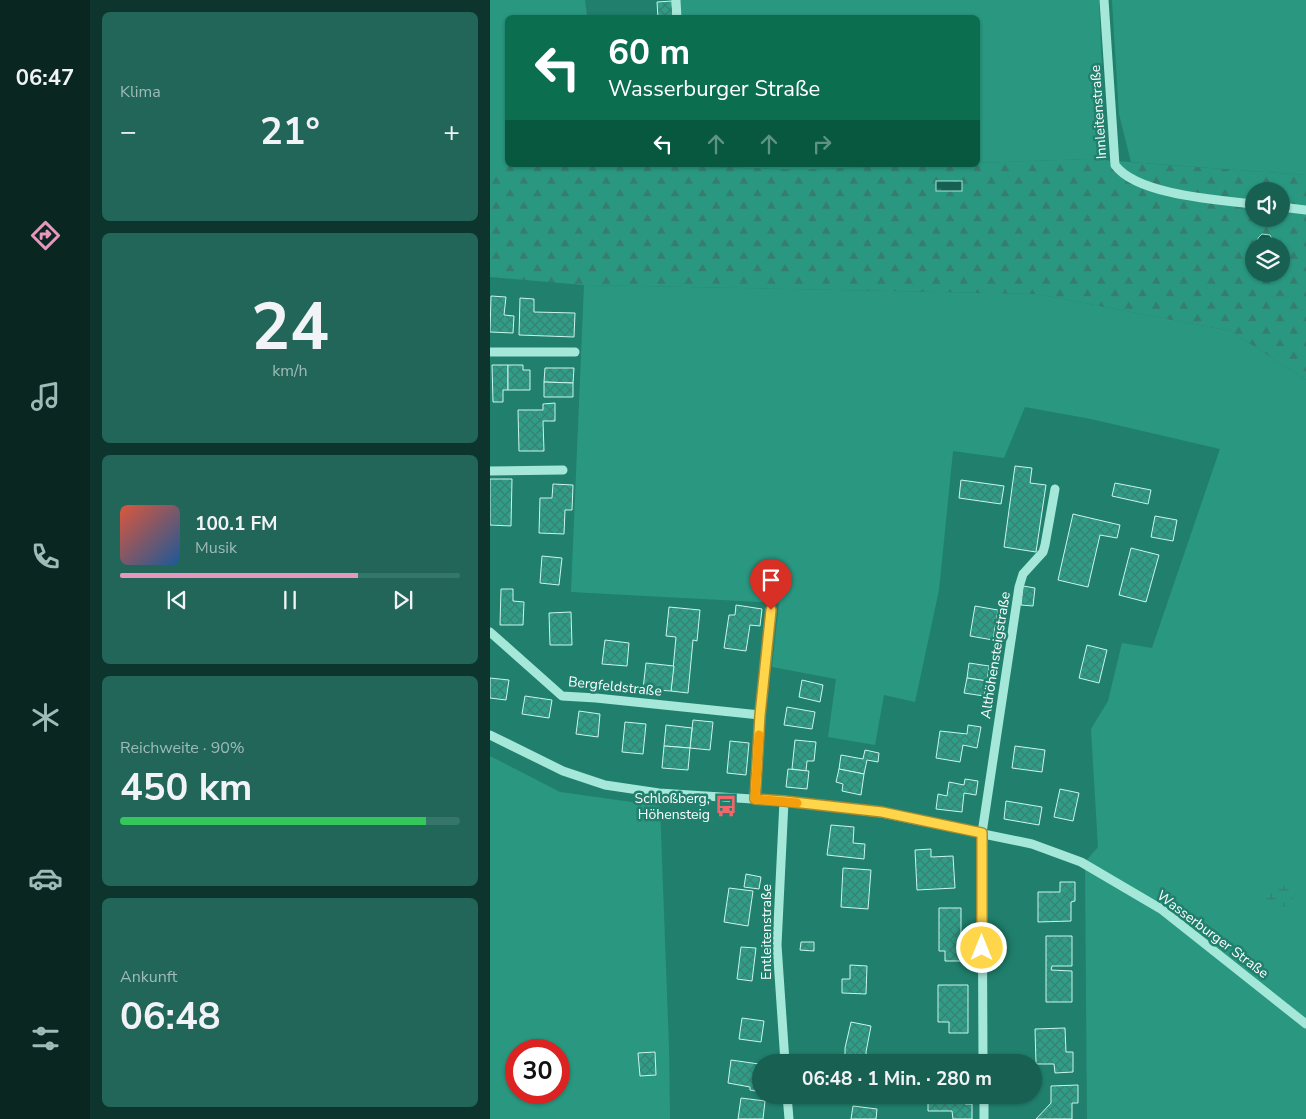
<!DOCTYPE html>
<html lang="de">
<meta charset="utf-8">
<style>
body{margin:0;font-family:"Nunito Sans",sans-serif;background:#216659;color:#f1f3f6;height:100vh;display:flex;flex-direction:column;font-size:19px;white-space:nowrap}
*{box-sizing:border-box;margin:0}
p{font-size:16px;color:#9fbbb8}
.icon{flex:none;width:28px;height:28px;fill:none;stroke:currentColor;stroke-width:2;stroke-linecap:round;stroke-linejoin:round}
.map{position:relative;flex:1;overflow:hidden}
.details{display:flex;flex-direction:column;gap:12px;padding:12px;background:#0d352d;width:400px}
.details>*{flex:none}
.top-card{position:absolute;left:15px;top:15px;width:475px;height:152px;border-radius:8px;box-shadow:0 1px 4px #0004;background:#0b6e4f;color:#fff;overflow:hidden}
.controls{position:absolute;left:755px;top:182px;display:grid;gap:10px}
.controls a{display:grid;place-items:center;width:45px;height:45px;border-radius:50%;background:#186052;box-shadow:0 1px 4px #0004;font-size:25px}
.speed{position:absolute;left:15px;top:1039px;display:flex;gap:10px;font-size:25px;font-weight:700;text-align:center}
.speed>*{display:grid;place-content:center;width:65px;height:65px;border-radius:50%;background:#186052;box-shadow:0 1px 4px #0004;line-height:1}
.speed .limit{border:8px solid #d22;background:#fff;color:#111}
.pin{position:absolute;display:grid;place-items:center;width:42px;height:42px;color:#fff;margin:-51px -21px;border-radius:50% 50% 50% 0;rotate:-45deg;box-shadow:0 0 5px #0007}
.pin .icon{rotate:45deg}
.me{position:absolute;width:55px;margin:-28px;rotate:0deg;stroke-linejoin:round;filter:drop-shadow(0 0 4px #0008)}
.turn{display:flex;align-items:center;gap:18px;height:105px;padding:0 20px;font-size:22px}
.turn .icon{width:65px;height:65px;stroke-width:2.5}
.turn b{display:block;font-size:35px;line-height:42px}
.lanes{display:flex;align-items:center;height:48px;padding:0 20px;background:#0003;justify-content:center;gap:25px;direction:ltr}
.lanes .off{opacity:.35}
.big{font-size:38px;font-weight:700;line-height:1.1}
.details .card{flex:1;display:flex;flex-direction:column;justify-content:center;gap:8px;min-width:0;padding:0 18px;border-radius:8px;background:#216659}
.details .dial{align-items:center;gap:0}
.dial b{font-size:65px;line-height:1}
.song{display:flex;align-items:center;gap:15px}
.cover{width:60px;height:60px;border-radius:8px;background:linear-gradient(135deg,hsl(10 70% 55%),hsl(210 70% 35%))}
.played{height:5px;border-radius:2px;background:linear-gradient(90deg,#e797bd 70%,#367569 70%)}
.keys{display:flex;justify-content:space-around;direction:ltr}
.heat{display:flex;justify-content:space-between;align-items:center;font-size:28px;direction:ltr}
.charge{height:8px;border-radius:4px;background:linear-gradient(90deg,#34c759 90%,#367569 0)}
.trip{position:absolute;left:262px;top:1054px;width:290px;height:50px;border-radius:25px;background:#186052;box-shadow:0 1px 4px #0004;font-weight:700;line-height:50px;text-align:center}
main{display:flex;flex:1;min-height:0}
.tab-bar{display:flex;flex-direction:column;width:90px;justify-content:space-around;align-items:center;background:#0a2621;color:#9fbbb8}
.tab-bar .icon{width:35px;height:35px}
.tab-bar .active{color:#e797bd}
.tab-bar b{font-size:22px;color:#f1f3f6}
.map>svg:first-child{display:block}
</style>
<main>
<nav class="tab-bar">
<b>06:47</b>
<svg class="icon active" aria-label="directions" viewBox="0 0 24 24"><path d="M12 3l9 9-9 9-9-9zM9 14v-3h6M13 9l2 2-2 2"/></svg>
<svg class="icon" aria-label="music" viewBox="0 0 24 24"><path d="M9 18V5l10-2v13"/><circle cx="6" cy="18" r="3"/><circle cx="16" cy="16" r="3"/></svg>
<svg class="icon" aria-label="phone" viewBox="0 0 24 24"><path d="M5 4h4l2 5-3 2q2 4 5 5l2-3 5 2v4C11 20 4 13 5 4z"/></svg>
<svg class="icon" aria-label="climate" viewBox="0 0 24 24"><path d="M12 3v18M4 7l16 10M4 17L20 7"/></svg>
<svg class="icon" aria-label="car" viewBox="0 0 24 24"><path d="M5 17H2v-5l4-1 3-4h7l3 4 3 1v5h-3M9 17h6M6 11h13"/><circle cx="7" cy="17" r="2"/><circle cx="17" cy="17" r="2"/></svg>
<svg class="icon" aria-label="filters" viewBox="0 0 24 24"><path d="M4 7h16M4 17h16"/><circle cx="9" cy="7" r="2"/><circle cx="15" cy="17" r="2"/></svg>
</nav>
<section class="details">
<div class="card"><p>Klima</p>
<div class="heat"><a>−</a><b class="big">21°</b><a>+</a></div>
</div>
<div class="card dial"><b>24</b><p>km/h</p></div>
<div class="card">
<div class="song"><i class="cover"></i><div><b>100.1 FM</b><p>Musik</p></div></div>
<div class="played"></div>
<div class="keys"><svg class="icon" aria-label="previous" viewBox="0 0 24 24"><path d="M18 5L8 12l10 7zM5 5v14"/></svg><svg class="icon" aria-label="pause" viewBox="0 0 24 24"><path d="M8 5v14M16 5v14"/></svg><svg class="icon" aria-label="next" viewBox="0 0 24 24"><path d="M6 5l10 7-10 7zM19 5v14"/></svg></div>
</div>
<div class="card"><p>Reichweite · 90%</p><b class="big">450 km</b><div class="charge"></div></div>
<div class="card"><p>Ankunft</p><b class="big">06:48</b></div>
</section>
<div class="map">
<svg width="816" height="1119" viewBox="0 0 816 1119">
<defs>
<pattern id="forest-firs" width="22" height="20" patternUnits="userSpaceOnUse" patternTransform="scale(1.25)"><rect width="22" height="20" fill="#2a9881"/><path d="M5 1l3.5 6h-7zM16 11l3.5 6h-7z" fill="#367d6e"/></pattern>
<pattern id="wetland-marsh" width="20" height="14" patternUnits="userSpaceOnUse" patternTransform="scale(1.25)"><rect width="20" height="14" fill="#2a9881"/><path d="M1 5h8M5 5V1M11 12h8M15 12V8" fill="none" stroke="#367d6e"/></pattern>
<pattern id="water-ripples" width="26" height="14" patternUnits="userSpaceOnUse" patternTransform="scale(1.25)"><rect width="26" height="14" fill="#165f51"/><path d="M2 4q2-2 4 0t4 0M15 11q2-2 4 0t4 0" fill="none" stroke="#39776b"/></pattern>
<pattern id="building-cross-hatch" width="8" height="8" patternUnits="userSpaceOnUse" patternTransform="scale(1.25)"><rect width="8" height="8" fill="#2f9d87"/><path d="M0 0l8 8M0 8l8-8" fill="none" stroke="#398172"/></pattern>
</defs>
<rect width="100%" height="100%" fill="#20806d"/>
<!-- grass -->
<g fill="#2a9881" fill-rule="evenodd">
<polygon points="0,0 95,0 97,17 18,18 17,162 0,162"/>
<polygon points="190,0 609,0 616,161 598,159 488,163 488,18 191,17"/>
<polygon points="622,0 816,0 816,175 641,162 629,114"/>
<polygon points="205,165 436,165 309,170 205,166"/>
<polygon points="94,285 547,294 741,331 816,380 816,1119 597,1119 595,862 608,847 601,729 618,701 632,643 662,648 730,449 601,419 535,407 514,458 463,451 449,590 425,702 394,695 385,745 338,737 346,679 282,667 289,603 81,592"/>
<path d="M0,756l70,36 100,14 9,242 1,71h-180zM26,1050h43v42h-43z"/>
</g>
<!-- forest -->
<path fill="url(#forest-firs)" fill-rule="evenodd" d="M598,159l218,16v205l-75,-49 -194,-37 -453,-9 -94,-8v-115h17l1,3h141l151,5 126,-5h52v-2zM764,191h27v28h-27zM764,246h27v28h-27z"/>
<!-- wetland -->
<polygon fill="url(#wetland-marsh)" points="790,885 800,887 803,898 800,907 776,906 770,898 778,888"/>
<!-- water -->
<g fill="url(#water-ripples)" stroke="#99e9d7">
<rect x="446" y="181" width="26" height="10"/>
<polygon points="772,234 780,235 784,244 782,246 768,246 768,238"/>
</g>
<!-- building -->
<g fill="url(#building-cross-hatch)" stroke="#c9f6ec">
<polygon points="182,1 183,18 168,18 167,2"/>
<polygon points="1,296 16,297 14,315 24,316 23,333 0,332"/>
<polygon points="30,298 44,299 44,312 85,313 84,337 29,335"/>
<polygon points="2,365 18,365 18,390 13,390 13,402 3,402"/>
<polygon points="18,365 33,365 33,370 40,370 40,390 18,390"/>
<polygon points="55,368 84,368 83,383 54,382"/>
<polygon points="54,382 83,383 83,397 54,397"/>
<polygon points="65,403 65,421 53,421 54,451 29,451 28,410 53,410 53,404"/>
<polygon points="525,466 542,468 540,483 556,485 546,552 514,547"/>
<polygon points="0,479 22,479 21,526 0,525"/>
<polygon points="471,480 514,486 511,504 469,498"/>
<polygon points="625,483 661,490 658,504 622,496"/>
<polygon points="63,484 83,485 82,510 75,510 74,534 49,533 50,498 62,498"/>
<polygon points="583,514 630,525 627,538 610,535 598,587 568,580"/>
<polygon points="665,516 687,520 683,541 661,537"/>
<polygon points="641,548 669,555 656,602 629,595"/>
<polygon points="52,556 72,558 69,585 50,583"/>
<polygon points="533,586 545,588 543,606 531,605"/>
<polygon points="11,589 23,589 23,601 34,602 33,625 10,625"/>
<polygon points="246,605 272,609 270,626 260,625 256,651 234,648 239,615 245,615"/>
<polygon points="485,606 508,610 503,640 480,636"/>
<polygon points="179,607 210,610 207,641 203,640 198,693 181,691 186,637 176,636"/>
<polygon points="81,612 82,645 60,645 59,613"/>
<polygon points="115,640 139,643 137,666 112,664"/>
<polygon points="597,645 617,650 609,683 589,678"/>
<polygon points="156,663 184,666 181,691 153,689"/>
<polygon points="479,663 499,666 497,681 477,678"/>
<polygon points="0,678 19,680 16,700 0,698"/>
<polygon points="477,678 497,681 494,696 474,693"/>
<polygon points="312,680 333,685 330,702 309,697"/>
<polygon points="35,696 62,700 59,718 32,714"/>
<polygon points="297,707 325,712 322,729 294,725"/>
<polygon points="89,711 110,714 108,737 86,734"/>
<polygon points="203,720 223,722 220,750 200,748"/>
<polygon points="135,722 156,724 153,754 132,752"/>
<polygon points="176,725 202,728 200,748 174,746"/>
<polygon points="478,725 491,727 487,748 473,745 470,762 446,758 450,731 477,734"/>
<polygon points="305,740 326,742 324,761 317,761 316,771 302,769"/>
<polygon points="240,741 259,743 256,775 237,773"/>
<polygon points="174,746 200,748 198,770 172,768"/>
<polygon points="525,746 555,750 552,772 522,768"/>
<polygon points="375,750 389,753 388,762 377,760 374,774 349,769 351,755 373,759"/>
<polygon points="298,769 319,771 317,789 296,787"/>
<polygon points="349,769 374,774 371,795 352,791 353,784 346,782"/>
<polygon points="475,779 488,781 486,795 474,793 472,812 446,809 448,794 457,796 459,782 474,785"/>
<polygon points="570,789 589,793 583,821 564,817"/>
<polygon points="516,801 552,807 549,825 514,819"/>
<polygon points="341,825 364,827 363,843 375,844 374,859 337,855"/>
<polygon points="441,849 441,857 463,856 465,888 427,890 425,850"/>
<polygon points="353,868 381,870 378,909 351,907"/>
<polygon points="256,874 271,877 269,889 254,887"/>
<polygon points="570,882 585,882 585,901 581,902 581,921 548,922 548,892 570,892"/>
<polygon points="239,888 263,891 258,926 234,922"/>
<polygon points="449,908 471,908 471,935 478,936 478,961 455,961 455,951 449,951"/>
<polygon points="556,936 582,936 582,966 562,966 561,970 582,971 582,1002 556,1002"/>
<polygon points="311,942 324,942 324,951 310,950"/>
<polygon points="251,947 266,948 262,981 247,979"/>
<polygon points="360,965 377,966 376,994 352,993 352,979 360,979"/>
<polygon points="448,985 478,985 478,1033 459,1033 459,1022 448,1022"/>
<polygon points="252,1018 274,1021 271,1042 249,1039"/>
<polygon points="361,1022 381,1026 376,1052 377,1062 338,1062 337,1060 355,1056 355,1048"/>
<polygon points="575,1028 576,1052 583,1052 583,1072 565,1073 564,1064 546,1064 545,1029"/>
<polygon points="165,1052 166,1075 150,1076 148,1053"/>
<polygon points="241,1060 269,1064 267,1076 271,1077 271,1092 260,1090 260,1087 238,1083"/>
<polygon points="588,1085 588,1103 582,1103 582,1119 546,1119 561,1103 561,1086"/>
<polygon points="438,1095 475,1095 475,1104 482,1104 482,1119 463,1119 462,1111 438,1111"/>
<polygon points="251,1098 275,1101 273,1119 248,1119"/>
<polygon points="363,1106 387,1109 386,1119 361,1119"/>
</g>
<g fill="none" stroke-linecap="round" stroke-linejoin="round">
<!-- minor -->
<g stroke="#a5e8da" stroke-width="9">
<polyline points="186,0 187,18"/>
<path d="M614,0l11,165c22,30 103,35 139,39"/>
<polyline points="791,207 816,210"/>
<polyline points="0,352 85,352"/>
<polyline points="0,471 73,470"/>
<polyline points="0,632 72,696 106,698 270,715"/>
<polyline points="0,735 73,771 115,785 169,793 294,801 392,813 542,844 591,862 671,909 816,1024"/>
<polyline points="265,799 270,715 281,610"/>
<polyline points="294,801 287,945 295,1062"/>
<polyline points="493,1062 492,833 529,587 533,574 553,552 555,545 565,489"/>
<polyline points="297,1095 299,1119"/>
<polyline points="494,1095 494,1119"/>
</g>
</g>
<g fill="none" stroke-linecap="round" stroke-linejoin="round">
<!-- route casing -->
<g stroke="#a68a30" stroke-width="12">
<polyline id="route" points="281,610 270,715 265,799 294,801 392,812 492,833 492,948"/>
</g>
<!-- route -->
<use href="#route" stroke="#ffd54a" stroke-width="9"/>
<!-- slow -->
<polyline stroke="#f59e0b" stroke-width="9" points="269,735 265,799 307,803"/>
</g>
<!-- icons -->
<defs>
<g id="bus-bare" transform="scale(1.725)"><path d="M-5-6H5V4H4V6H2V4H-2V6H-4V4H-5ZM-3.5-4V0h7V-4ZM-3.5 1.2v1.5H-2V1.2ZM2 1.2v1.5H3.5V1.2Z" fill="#f5656c" stroke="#20806d" stroke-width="2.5" paint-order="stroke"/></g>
</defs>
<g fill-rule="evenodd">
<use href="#bus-bare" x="236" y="806"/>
</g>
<g text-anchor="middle" stroke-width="5" stroke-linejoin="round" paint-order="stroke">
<!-- street labels -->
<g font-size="14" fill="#fff" stroke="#20806d">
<text transform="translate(608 112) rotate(-94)" y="5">Innleitenstraße</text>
<text transform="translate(505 655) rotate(-81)" y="5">Althöhensteigstraße</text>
<text transform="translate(125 686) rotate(6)" y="5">Bergfeldstraße</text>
<text transform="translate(276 932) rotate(-90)" y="5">Entleitenstraße</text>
<text transform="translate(723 934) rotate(37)" y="5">Wasserburger Straße</text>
</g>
<!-- poi labels -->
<g font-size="14" fill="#fff" stroke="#20806d" text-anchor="end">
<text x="220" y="803">Schloßberg,<tspan x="220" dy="16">Höhensteig</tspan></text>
</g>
</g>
</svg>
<div class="controls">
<a><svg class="icon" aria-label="sound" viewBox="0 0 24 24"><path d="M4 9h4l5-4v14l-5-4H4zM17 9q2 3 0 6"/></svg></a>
<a><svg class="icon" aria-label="layers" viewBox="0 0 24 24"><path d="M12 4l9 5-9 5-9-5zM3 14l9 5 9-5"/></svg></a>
</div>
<div class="speed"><div class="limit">30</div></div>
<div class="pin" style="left:281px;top:610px;background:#d93025"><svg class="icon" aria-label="arrive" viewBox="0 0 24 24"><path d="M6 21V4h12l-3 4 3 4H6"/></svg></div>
<svg class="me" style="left:492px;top:948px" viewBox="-20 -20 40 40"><circle r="17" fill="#ffd54a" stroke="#fff" stroke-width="3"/><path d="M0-11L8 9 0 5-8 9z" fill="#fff"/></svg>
<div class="trip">06:48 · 1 Min. · 280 m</div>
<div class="top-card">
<div class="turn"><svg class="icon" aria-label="left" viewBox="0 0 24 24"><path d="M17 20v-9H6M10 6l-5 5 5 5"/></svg><div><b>60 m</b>Wasserburger Straße</div></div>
<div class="lanes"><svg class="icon" aria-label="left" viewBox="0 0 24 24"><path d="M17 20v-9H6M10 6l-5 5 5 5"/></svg><svg class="icon off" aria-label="ahead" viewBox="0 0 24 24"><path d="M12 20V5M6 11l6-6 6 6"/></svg><svg class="icon off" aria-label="ahead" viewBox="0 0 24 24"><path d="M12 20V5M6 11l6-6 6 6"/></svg><svg class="icon off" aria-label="right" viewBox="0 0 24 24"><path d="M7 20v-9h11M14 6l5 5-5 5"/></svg></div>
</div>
</div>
</main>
